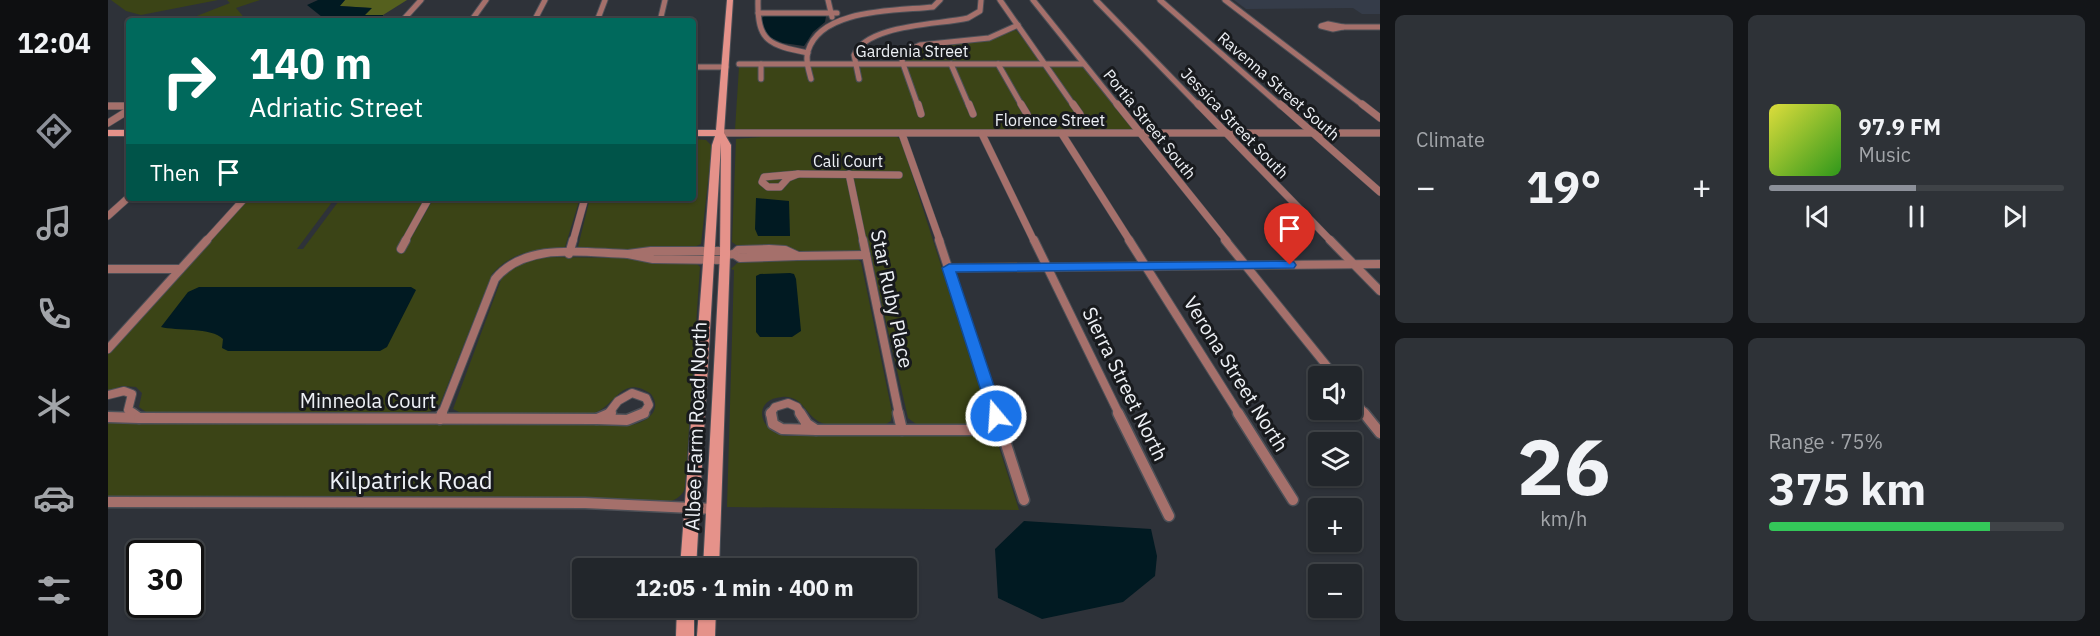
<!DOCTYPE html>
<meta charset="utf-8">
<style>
body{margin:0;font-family:"IBM Plex Sans",sans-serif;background:#2e3237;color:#f1f3f6;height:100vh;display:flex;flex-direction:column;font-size:22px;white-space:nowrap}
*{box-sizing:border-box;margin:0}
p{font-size:20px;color:#a2a5a9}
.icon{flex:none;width:33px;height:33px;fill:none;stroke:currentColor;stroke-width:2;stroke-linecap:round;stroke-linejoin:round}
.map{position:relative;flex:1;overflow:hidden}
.details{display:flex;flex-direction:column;gap:15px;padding:15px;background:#131518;width:720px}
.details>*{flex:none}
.top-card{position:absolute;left:18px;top:18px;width:570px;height:183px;border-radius:6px;box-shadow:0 2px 4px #0004,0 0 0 2px #3f4347;background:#00695c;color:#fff;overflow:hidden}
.tools{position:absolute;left:1200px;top:366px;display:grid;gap:12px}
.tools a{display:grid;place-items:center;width:54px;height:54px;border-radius:6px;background:#22262b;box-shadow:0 2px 4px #0004,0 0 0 2px #3f4347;font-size:30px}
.speed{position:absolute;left:18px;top:540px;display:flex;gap:12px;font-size:30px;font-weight:700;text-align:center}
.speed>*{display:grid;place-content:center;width:78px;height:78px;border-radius:50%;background:#22262b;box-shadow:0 2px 4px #0004,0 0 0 2px #3f4347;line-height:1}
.speed .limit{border:3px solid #111;border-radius:9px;background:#fff;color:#111}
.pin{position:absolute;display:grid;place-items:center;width:51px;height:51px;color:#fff;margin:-62px -26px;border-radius:50% 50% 50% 0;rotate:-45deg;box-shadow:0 0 6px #0007}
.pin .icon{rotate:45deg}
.me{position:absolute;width:66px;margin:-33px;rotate:342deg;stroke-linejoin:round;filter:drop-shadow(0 0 4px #0008)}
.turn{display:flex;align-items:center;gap:21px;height:126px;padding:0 24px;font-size:27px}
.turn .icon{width:78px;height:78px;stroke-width:2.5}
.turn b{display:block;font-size:42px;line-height:51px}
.then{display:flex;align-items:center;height:57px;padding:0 24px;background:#0003;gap:12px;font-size:22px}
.big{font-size:45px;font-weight:700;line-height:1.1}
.details .card{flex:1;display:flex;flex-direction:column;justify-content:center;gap:9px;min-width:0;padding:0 21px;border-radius:9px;background:#2e3237}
.details .dial{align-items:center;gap:0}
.dial b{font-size:78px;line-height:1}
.song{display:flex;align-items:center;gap:18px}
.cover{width:72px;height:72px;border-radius:9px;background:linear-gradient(135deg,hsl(60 70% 55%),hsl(110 70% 35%))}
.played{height:6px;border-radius:3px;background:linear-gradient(90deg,#8c9099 50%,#3f4347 50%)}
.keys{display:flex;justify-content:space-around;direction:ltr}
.heat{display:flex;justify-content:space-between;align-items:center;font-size:33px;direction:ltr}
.charge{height:9px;border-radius:4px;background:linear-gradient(90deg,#34c759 75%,#3f4347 0)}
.details .tiles{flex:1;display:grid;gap:15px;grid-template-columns:repeat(2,1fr)}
.trip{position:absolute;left:464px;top:558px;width:345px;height:60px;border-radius:6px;background:#22262b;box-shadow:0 2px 4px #0004,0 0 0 2px #3f4347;font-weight:700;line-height:60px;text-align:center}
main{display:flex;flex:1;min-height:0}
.menu{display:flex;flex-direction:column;width:108px;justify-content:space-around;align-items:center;background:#0e0f11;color:#a2a5a9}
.menu .icon{width:42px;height:42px}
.menu .selected{color:#8c9099}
.menu b{font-size:27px;color:#f1f3f6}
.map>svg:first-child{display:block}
</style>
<main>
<nav class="menu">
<b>12:04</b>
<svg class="icon selected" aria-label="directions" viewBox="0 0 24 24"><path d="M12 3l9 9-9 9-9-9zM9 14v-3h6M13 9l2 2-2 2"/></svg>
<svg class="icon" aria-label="music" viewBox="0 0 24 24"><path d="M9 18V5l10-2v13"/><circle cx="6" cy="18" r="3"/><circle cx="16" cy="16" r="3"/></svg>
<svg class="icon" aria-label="phone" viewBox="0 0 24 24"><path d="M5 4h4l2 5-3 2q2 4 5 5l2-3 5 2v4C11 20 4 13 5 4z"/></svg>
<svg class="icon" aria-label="climate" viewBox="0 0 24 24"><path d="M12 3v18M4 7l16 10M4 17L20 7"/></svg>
<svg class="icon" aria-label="car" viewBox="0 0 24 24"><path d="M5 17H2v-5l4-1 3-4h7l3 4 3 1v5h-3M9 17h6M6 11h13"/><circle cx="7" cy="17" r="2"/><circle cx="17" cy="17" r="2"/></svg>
<svg class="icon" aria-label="filters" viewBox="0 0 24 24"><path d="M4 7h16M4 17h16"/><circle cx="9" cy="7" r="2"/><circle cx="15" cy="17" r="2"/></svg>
</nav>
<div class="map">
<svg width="1272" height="636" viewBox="0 0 1272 636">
<rect width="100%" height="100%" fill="#2e3239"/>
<!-- built -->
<polygon fill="#353c49" points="1126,0 1272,0 1272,14 1254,14 1245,8 1138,9"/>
<!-- green -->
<g fill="#3b4416">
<polygon points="3,0 110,0 33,15 18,11"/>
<polygon points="119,0 152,0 128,8 139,21 76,21 122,3"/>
<polygon points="908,30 933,60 932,63 798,62 797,60 800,53 812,47 870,42"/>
<polygon points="635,65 970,66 977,68 1025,129 627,130 631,67"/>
<path d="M664,136l125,1 4,3 118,370 -292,-3 7,-237 -3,-1 6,-6 61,-5 59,1 4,3 31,150 -1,9 -5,3c-16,1 -50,4 -64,-1 -17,-6 -18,-28 -40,-26 -30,2 -24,35 4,39h185l-3,-11 -52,-1 -8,-6 -38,-166 -67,-1 -64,-4 -7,-5 4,-103z"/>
<path d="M585,139l13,1 6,6 -11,98c-21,11 -97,5 -123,3l12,-49h103z"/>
<path d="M141,198h86l-38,51h6l38,-51h86l-24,54 31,-54h146l-15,49c-8,4 -16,3 -24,3 -20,2 -36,9 -49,24l-52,130 -8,7 -10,2 -269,-1h-7l-7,-5 3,-14 -6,-6 -14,-1 -14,5v-38z"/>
<path d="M431,257l91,1 66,5 4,4 -15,219c-1,9 -8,13 -16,16l-89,-4 -472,-1v-74l522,2c17,-2 33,-15 21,-31 -31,-22 -36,16 -61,20l-129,-1 -8,-4 49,-132 15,-13z"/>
</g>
<!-- forest -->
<polygon fill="#55601e" points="237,0 299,0 275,15 259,16 256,15 263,8 231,6"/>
<!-- water -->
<g fill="#011a22">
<polygon points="210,0 237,0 232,6 264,8 257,15 275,15 275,19 219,21 199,5"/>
<polygon points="657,15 718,16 717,22 705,32 696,46 675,43 659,36 652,20"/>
<polygon points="648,198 681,201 682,236 650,236 647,229"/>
<polygon points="682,273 686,274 688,279 693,331 684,337 652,337 648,332 648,276 652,274"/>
<path d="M91,287h212l5,3 -29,57 -7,4h-152l-6,-3 1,-9c-11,-12 -47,-8 -62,-12l27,-35z"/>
<polygon points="916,521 1043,529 1049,556 1047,576 1015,602 934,619 890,598 887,549"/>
</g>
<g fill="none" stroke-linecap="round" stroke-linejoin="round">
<!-- street-far3 casing -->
<g stroke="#4d5057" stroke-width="7">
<g id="street-far3">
<path d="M650,0c-1,42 11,45 50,53"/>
<polyline points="720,0 724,17"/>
<polyline points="892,0 966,106"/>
<polyline points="925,0 1010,106"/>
<polyline points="988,0 1091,106"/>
<polyline points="1052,0 1173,106"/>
<polyline points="1117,0 1256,106"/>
<polyline points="650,13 729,13"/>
<polyline points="294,21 313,0"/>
<polyline points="363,21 378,0"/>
<polyline points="426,21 437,0"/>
<polyline points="489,21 497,0"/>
<polyline points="552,21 557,0"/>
<polygon points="1220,24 1235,27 1225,29 1213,26"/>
<polyline points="1235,27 1272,27"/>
<polyline points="631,64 976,64"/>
<polyline points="653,64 653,79"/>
<polyline points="843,64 861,106"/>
<polyline points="890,64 914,106"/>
<polyline points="585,67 618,67"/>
<path d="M703,79c-2,-8 -6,-19 -3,-28 13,-43 89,-40 125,-44l7,-7"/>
<path d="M751,79l-5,-24c13,-31 84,-30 114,-37l12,-7 1,-11"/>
<polyline points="810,106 794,61 797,52 812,45 881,38 910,25"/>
</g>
</g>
<!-- street-far2 casing -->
<g stroke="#4d5057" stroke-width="8">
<g id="street-far2">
<polyline points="810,104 813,114"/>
<polyline points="861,104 865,114"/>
<polyline points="913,104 919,114"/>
<polyline points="965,104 972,114"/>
<polyline points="1009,104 1119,241"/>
<polyline points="1090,104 1223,241"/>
<polyline points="1172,104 1272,192"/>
<polyline points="1254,104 1272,118"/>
<polyline points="0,106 21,106"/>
<polyline points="0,123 21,110"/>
<polyline points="612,133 1272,133"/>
<polyline points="794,134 832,241"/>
<polyline points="874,134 926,241"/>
<polyline points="954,134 1022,241"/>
<polyline points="690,174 791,175"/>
<polygon points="690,174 680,178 672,187 660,187 654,182 656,177"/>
<polyline points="741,174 755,241"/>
<polyline points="0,216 21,197"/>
<polyline points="98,241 137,198"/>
<polyline points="297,241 321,198"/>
<polyline points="465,241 477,198"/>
</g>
</g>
<!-- street-far1 casing -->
<g stroke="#4d5057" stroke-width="10">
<g id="street-far1">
<polyline points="755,240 791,414"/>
<polyline points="831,240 888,414"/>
<polyline points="926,240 1011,414"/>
<polyline points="1021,240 1131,414"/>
<polyline points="1117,240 1227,376"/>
<polyline points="1222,240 1272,291"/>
<polyline points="293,249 298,240"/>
<polygon points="661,249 677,250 690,256 632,258 626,254 630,250"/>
<polyline points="617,251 543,251 520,254 545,259 617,260"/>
<polyline points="461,254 465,240"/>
<polyline points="617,255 626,254"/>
<polyline points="690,256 758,255"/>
<polyline points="841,268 1272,264"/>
<polyline points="0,269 72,269"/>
<polyline points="0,349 99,240"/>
<polyline points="0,395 16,391 24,394 20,410 26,414"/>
<polyline points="1244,397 1257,414"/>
<path d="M334,414l53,-135c31,-38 90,-26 133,-25"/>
<polyline points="500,414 510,401 524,393 538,398 541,405 535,414"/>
<polyline points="662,414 667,407 680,403 689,407 693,414"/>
</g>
</g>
<!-- street casing -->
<g stroke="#4d5057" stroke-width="13">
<g id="street">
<polyline points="503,413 489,419 519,420 536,413"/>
<polyline points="663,413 665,424 674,429 708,430 699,424 692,413"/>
<polyline points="790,413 794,430"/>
<polyline points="888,413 916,500"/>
<polyline points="1010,413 1061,516"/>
<polyline points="1130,413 1185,500"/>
<polyline points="1256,413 1272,433"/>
<polyline points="0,417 31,418 24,413"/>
<polyline points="31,418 489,419"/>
<polyline points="332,419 334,413"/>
<polyline points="708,430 862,430"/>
<polyline points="0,502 477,503 606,509"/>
</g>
</g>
<!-- secondary casing -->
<g stroke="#4d5057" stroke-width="2">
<g id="secondary">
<polygon points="619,0 625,0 616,133 623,145 622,255 611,568 595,568 612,255 613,143 588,568 572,568 604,145 607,136 585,136 585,130 608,130"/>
<rect x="0" y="130" width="21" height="6"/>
<polygon points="569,608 586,608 586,636 568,636"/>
<polygon points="591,608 608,608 607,636 589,636"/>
</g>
</g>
<!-- street-far3 -->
<use href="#street-far3" stroke="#a5706b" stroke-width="5"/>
<!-- street-far2 -->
<use href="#street-far2" stroke="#a5706b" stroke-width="7"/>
<!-- street-far1 -->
<use href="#street-far1" stroke="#a5706b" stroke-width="8"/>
<!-- street -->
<use href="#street" stroke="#a5706b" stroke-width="10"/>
<!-- secondary -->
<use href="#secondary" fill="#e5928a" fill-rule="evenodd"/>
</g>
<!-- route -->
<polygon fill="#1a73e8" stroke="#114b97" stroke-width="1.5" points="1182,261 1186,262 1188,265 1186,268 848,272 896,416 894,420 888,422 883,420 881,416 834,268 841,264"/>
<g text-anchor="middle" stroke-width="6" stroke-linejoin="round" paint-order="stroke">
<!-- far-street labels -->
<g font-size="16" fill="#edf0f5" stroke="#181a1d">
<text x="804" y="57">Gardenia Street</text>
<text transform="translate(1171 86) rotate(41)" y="6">Ravenna Street South</text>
<text x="942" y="126">Florence Street</text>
<text transform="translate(1127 123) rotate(46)" y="6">Jessica Street South</text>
<text transform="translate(1042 124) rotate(51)" y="6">Portia Street South</text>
<text x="740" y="167">Cali Court</text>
</g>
<!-- street labels -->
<g font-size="20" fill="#edf0f5" stroke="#181a1d">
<text transform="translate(784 299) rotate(78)" y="7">Star Ruby Place</text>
<text transform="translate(1128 374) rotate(58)" y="7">Verona Street North</text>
<text transform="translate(1017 384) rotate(64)" y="7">Sierra Street North</text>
<text x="260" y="408">Minneola Court</text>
<text transform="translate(588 426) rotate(-88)" y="7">Albee Farm Road North</text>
</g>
<!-- near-street labels -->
<g font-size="24" fill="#edf0f5" stroke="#181a1d">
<text x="303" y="489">Kilpatrick Road</text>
</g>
</g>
</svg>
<div class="tools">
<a><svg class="icon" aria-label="sound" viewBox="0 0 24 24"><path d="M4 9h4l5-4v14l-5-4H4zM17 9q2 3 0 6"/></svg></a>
<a><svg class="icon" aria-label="layers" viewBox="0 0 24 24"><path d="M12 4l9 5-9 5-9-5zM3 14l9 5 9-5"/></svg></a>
<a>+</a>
<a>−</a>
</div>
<div class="speed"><div class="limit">30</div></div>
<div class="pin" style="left:1182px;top:265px;background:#d93025"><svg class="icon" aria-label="arrive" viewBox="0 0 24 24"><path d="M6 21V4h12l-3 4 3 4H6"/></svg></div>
<svg class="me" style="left:888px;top:416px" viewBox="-20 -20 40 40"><circle r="17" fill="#1a73e8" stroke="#fff" stroke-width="3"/><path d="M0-11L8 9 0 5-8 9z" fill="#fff"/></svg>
<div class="trip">12:05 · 1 min · 400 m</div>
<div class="top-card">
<div class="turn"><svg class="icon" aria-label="right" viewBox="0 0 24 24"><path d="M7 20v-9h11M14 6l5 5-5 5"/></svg><div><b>140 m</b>Adriatic Street</div></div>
<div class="then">Then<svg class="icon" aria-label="arrive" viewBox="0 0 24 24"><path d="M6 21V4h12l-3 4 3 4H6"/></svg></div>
</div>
</div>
<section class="details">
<div class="tiles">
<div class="card"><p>Climate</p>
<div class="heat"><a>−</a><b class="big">19°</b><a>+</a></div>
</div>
<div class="card">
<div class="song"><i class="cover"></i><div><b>97.9 FM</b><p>Music</p></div></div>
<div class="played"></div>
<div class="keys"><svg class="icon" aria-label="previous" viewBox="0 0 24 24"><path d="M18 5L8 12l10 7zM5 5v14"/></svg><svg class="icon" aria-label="pause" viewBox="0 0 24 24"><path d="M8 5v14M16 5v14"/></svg><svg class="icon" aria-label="next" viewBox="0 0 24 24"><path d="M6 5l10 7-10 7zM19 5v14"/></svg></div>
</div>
<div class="card dial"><b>26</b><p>km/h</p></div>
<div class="card"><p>Range · 75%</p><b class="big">375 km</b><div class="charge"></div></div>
</div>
</section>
</main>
